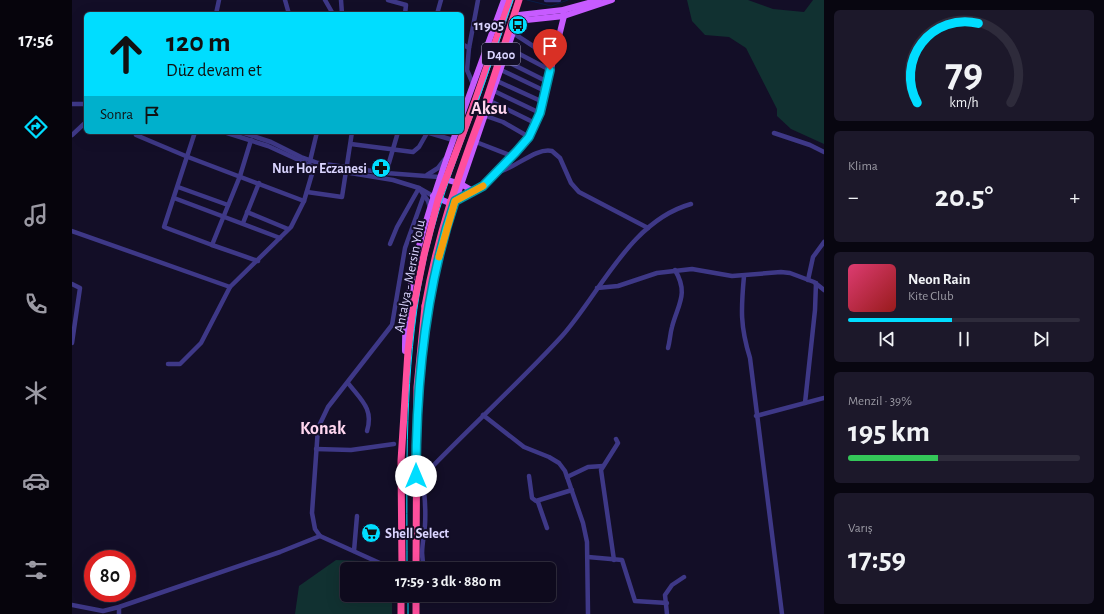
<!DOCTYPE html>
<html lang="tr">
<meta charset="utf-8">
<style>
body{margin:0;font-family:"Alegreya Sans",sans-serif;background:#1c182a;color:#f1f3f6;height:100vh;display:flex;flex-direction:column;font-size:15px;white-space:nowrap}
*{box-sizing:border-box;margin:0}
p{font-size:13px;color:#9b9aa4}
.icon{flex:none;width:22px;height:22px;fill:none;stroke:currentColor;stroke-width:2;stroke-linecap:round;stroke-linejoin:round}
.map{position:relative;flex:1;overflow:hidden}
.details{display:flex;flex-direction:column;gap:10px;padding:10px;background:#080610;width:280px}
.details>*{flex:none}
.banner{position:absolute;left:12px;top:12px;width:380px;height:122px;border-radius:6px;box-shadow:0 4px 16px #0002,0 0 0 1px #2e2b3b;background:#0df;color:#111;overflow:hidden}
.speed{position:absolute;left:12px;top:550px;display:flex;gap:8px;font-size:20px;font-weight:700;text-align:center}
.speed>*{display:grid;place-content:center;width:52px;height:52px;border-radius:50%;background:#0e0a1d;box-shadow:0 4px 16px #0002,0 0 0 1px #2e2b3b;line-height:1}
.speed .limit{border:6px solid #d22;background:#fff;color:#111}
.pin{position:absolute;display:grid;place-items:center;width:34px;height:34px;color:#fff;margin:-41px -17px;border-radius:50% 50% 50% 0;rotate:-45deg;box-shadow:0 0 4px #0007}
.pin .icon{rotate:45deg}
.me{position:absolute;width:44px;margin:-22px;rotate:0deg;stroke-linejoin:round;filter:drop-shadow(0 0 3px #0008)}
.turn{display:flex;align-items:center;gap:14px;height:84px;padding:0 16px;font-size:18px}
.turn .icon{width:52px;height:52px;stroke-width:2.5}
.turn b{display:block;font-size:28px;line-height:34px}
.then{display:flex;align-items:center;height:38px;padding:0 16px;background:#0003;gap:8px;font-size:15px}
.big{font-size:30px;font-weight:700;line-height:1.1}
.details .card{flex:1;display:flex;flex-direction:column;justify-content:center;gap:6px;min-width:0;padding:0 14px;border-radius:6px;background:#1c182a}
.details .dial{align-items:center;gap:0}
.dial svg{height:104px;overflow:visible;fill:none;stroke:#2e2b3b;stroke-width:7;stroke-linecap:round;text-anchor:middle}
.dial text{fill:#f1f3f6;stroke:none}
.song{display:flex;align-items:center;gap:12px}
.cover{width:48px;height:48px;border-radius:6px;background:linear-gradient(135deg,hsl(340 70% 55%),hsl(0 70% 35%))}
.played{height:4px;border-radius:2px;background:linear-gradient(90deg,#0df 45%,#2e2b3b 45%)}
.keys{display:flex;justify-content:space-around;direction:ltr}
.heat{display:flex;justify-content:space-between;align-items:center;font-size:22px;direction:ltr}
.charge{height:6px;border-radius:3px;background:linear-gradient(90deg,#34c759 39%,#2e2b3b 0)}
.trip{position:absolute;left:268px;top:562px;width:216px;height:40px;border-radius:6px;background:#0e0a1d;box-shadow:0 4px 16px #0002,0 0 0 1px #2e2b3b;font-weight:700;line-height:40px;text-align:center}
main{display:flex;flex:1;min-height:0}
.menu{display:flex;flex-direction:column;width:72px;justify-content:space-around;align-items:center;background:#06040c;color:#9b9aa4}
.menu .icon{width:28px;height:28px}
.menu .selected{color:#0df}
.menu b{font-size:18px;color:#f1f3f6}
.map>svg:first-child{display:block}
</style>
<main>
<nav class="menu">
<b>17:56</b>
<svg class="icon selected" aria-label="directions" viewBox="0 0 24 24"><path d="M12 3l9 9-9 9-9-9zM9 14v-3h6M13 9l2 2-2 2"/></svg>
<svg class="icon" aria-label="music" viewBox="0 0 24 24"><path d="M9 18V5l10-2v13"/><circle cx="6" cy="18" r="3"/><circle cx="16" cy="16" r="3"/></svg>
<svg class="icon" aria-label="phone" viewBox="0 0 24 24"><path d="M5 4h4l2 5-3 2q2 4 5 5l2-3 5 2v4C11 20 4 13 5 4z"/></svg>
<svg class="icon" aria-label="climate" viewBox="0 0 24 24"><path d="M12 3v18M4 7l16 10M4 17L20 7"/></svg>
<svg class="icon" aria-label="car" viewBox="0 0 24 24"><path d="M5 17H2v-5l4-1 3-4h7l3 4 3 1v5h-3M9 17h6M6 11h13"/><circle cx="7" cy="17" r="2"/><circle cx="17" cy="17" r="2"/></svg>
<svg class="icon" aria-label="filters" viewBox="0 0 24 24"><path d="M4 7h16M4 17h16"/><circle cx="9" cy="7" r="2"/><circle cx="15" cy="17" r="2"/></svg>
</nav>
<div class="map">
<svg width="752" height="614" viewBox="0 0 752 614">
<rect width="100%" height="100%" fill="#130e27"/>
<!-- green -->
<g fill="#113131">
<polygon points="615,0 676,0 701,9 732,12 741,0 752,0 752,144 719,129 705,116 705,109 674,48 657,37 633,35 620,21"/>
<polygon points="264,560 291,561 298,569 275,569 275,595 320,595 320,614 223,614 227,586"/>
</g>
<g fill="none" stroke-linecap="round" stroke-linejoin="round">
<!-- stream -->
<polyline stroke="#081d46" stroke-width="1" points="455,0 479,6 496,0"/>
<!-- minor -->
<g stroke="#3e3887" stroke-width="4.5">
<polyline points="213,0 217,14"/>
<polyline points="253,0 261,14"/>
<polyline points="269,0 270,14"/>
<polyline points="316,0 334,5 333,14"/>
<polyline points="474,0 487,0"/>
<polyline points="144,14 147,0"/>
<polyline points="365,14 369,0"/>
<polyline points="441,33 481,59"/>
<polyline points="390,44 397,48"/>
<polyline points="436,48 478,70"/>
<polyline points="432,60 476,82"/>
<polyline points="429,70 473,91"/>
<polyline points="425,81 471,102"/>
<polyline points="401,84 395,70 397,48 406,0"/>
<polyline points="422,91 468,113"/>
<polyline points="418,101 465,124"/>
<polyline points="0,104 14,104"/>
<polyline points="414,116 431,122 457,137"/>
<polyline points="65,132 64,135 116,157 232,201"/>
<polyline points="123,132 92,227 140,245 168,176 179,140"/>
<polyline points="152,132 196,146 242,167 321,180 347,188 361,196"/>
<polyline points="169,132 199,142 229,157 246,163 314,173 367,177"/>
<polyline points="354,132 381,140"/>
<polyline points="702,133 738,145 752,152"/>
<polyline points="0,135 14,122"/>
<polyline points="404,142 440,156"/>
<polyline points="279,144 341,152 347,147 355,133"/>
<polyline points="238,161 245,132"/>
<polyline points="314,173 326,132"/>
<path d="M423,173c19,-3 40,-26 57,-22l8,7 11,25 8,9 69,36"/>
<polyline points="355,175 366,168 373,159"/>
<polyline points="106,187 156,205"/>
<polyline points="235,192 270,197 280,132"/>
<polyline points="102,198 208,238"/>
<polyline points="175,212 216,229"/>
<polyline points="171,223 187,183"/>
<polyline points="0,231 158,287 219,227 232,201 242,167"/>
<polyline points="318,244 325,227 347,188 356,201 358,208"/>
<polyline points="140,245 186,261"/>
<path d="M672,276c-3,33 -4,50 6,82l32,256"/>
<polyline points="736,280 741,257 752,242"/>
<polyline points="0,284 8,288 0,343"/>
<polyline points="525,288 546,286 585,273 620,269 660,276 709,272 718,273 742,282 752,290"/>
<path d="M596,348c2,-7 2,-14 4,-21 6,-23 17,-33 3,-57"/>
<polyline points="96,364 108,364 129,343 158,287"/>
<path d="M276,383c13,17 26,26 19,48"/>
<polyline points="733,403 743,310 744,283"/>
<polyline points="411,415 452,447 477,457 487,463 493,471 511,523 515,542 516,614"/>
<polyline points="684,416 752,398"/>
<polyline points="244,449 279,450 322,444"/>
<path d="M349,474c4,18 5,33 4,51 -1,15 -6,29 0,44"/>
<path d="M344,476l11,-4c44,-46 92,-89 135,-136 39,-44 68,-115 129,-132"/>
<polyline points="457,476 460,498 464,501 500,490"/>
<polyline points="495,477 516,467 531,466"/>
<polyline points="466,502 475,528"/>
<polyline points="282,551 285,516"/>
<polyline points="516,557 550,560 563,601 595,603"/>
<polyline points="542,560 529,470 546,443 544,439"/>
<polyline points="321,569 248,536 243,529 240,513 246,428 256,407 320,325 333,248 352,195"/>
<polyline points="0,605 31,611 47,607 208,552 248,536"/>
<polyline points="47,607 47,614"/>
<polyline points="595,614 593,595 600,585 612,577"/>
</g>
<!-- major -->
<g stroke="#c75bff" stroke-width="6">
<polyline points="445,21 492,16 540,0"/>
<polyline points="390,115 432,0"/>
<polyline points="369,178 389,184 401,191"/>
<polyline points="361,196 375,202 383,201 411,186 444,152 457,137 468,113 492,16 491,10"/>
<polyline points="378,217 447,15 491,10 527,0"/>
<polyline points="353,337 360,290 374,228"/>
<path d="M333,351c-1,-75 26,-149 51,-219"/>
</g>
<!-- highway -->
<g stroke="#ff4f9d" stroke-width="7">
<polyline points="402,104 438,0"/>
<polyline points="412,107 447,0"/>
<polyline points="330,569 329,461 336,351 342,304"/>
<polyline points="344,569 345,387 353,306"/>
<polyline points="344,595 344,614"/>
<polyline points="329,614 329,595"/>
</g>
<!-- tram -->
<g stroke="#0df" stroke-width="1">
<path d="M335,569c0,-99 -3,-198 16,-296 11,-56 31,-108 51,-161 14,-37 26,-75 39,-112"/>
<polyline points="336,614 336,595"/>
</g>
<!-- highway-bridge -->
<g stroke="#ff4f9d" stroke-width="7">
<polyline points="342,304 352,255 366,200 402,104"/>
<path d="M353,306c12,-69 34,-133 59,-199"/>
</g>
</g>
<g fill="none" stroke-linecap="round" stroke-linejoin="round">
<!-- route casing -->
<g stroke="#0090a6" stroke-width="10">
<path id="route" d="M344,476c0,-92 9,-187 39,-275l28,-15 33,-34 13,-15 11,-24 10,-43"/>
</g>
<!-- route -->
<use href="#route" stroke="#0df" stroke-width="7"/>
<!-- slow -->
<polyline stroke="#f59e0b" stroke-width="7" points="367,257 383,201 411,186"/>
</g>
<!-- icons -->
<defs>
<g id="bus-disc" transform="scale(1)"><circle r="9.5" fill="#0df" stroke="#130e27"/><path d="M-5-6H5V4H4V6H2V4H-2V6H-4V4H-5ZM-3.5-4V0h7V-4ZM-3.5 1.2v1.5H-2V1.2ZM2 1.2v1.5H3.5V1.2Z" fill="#111"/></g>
<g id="pharmacy-disc" transform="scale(1)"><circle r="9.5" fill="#0df" stroke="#130e27"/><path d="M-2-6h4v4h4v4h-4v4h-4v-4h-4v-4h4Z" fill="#111"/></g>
<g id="supermarket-disc" transform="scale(1)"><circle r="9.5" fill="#0df" stroke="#130e27"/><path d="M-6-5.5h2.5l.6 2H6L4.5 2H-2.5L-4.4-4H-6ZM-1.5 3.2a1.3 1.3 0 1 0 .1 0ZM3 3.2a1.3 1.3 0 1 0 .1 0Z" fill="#111"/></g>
</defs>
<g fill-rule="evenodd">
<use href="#bus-disc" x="446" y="25"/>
<use href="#pharmacy-disc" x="309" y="168"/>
<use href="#supermarket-disc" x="299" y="533"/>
</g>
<g text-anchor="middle" stroke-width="4" stroke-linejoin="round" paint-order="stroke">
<!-- shield labels -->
<rect fill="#130e27" stroke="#9e99be" stroke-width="1" x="410" y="43" width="38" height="22" rx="3"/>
<g font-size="13" font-weight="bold" fill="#dad4ff">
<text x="429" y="59">D400</text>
</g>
<!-- poi labels -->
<g font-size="14" font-weight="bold" fill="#dad4ff" stroke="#130e27" text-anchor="end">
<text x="432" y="30">11905</text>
<text x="295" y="173">Nur Hor Eczanesi</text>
<text x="313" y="538" text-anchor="start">Shell Select</text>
</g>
<!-- street labels -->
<g font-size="14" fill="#dad4ff" stroke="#130e27">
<text transform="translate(337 276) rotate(-79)" y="5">Antalya - Mersin Yolu</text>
</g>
<!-- district labels -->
<g font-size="18" font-weight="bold" fill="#ffd6ef" stroke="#130e27">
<text x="417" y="114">Aksu</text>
<text x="251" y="434">Konak</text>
</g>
</g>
</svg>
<div class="speed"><div class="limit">80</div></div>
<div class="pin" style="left:478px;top:70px;background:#d93025"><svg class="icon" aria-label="arrive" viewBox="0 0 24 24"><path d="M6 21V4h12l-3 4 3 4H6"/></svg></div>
<svg class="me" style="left:344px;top:476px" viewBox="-20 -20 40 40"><circle r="19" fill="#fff"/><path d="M0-13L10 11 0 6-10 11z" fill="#0df"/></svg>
<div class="trip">17:59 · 3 dk · 880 m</div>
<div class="banner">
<div class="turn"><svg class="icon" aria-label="ahead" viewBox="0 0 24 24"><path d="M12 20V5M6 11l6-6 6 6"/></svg><div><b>120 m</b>Düz devam et</div></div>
<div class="then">Sonra<svg class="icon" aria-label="arrive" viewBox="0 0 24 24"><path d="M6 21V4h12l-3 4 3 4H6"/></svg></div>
</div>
</div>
<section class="details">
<div class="card dial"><svg viewBox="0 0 100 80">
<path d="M14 69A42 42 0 1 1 86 69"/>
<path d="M14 69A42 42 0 0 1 61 8" stroke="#0df"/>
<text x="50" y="56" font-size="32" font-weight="700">79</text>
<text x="50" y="72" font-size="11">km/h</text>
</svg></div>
<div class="card"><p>Klima</p>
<div class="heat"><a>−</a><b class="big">20.5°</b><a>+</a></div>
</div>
<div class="card">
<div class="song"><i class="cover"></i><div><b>Neon Rain</b><p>Kite Club</p></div></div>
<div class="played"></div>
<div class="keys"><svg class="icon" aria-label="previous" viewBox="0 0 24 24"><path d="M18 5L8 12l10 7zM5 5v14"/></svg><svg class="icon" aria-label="pause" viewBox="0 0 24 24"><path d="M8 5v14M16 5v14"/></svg><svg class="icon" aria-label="next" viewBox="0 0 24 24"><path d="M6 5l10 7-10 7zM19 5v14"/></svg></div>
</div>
<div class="card"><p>Menzil · 39%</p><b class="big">195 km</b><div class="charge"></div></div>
<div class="card"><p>Varış</p><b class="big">17:59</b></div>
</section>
</main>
